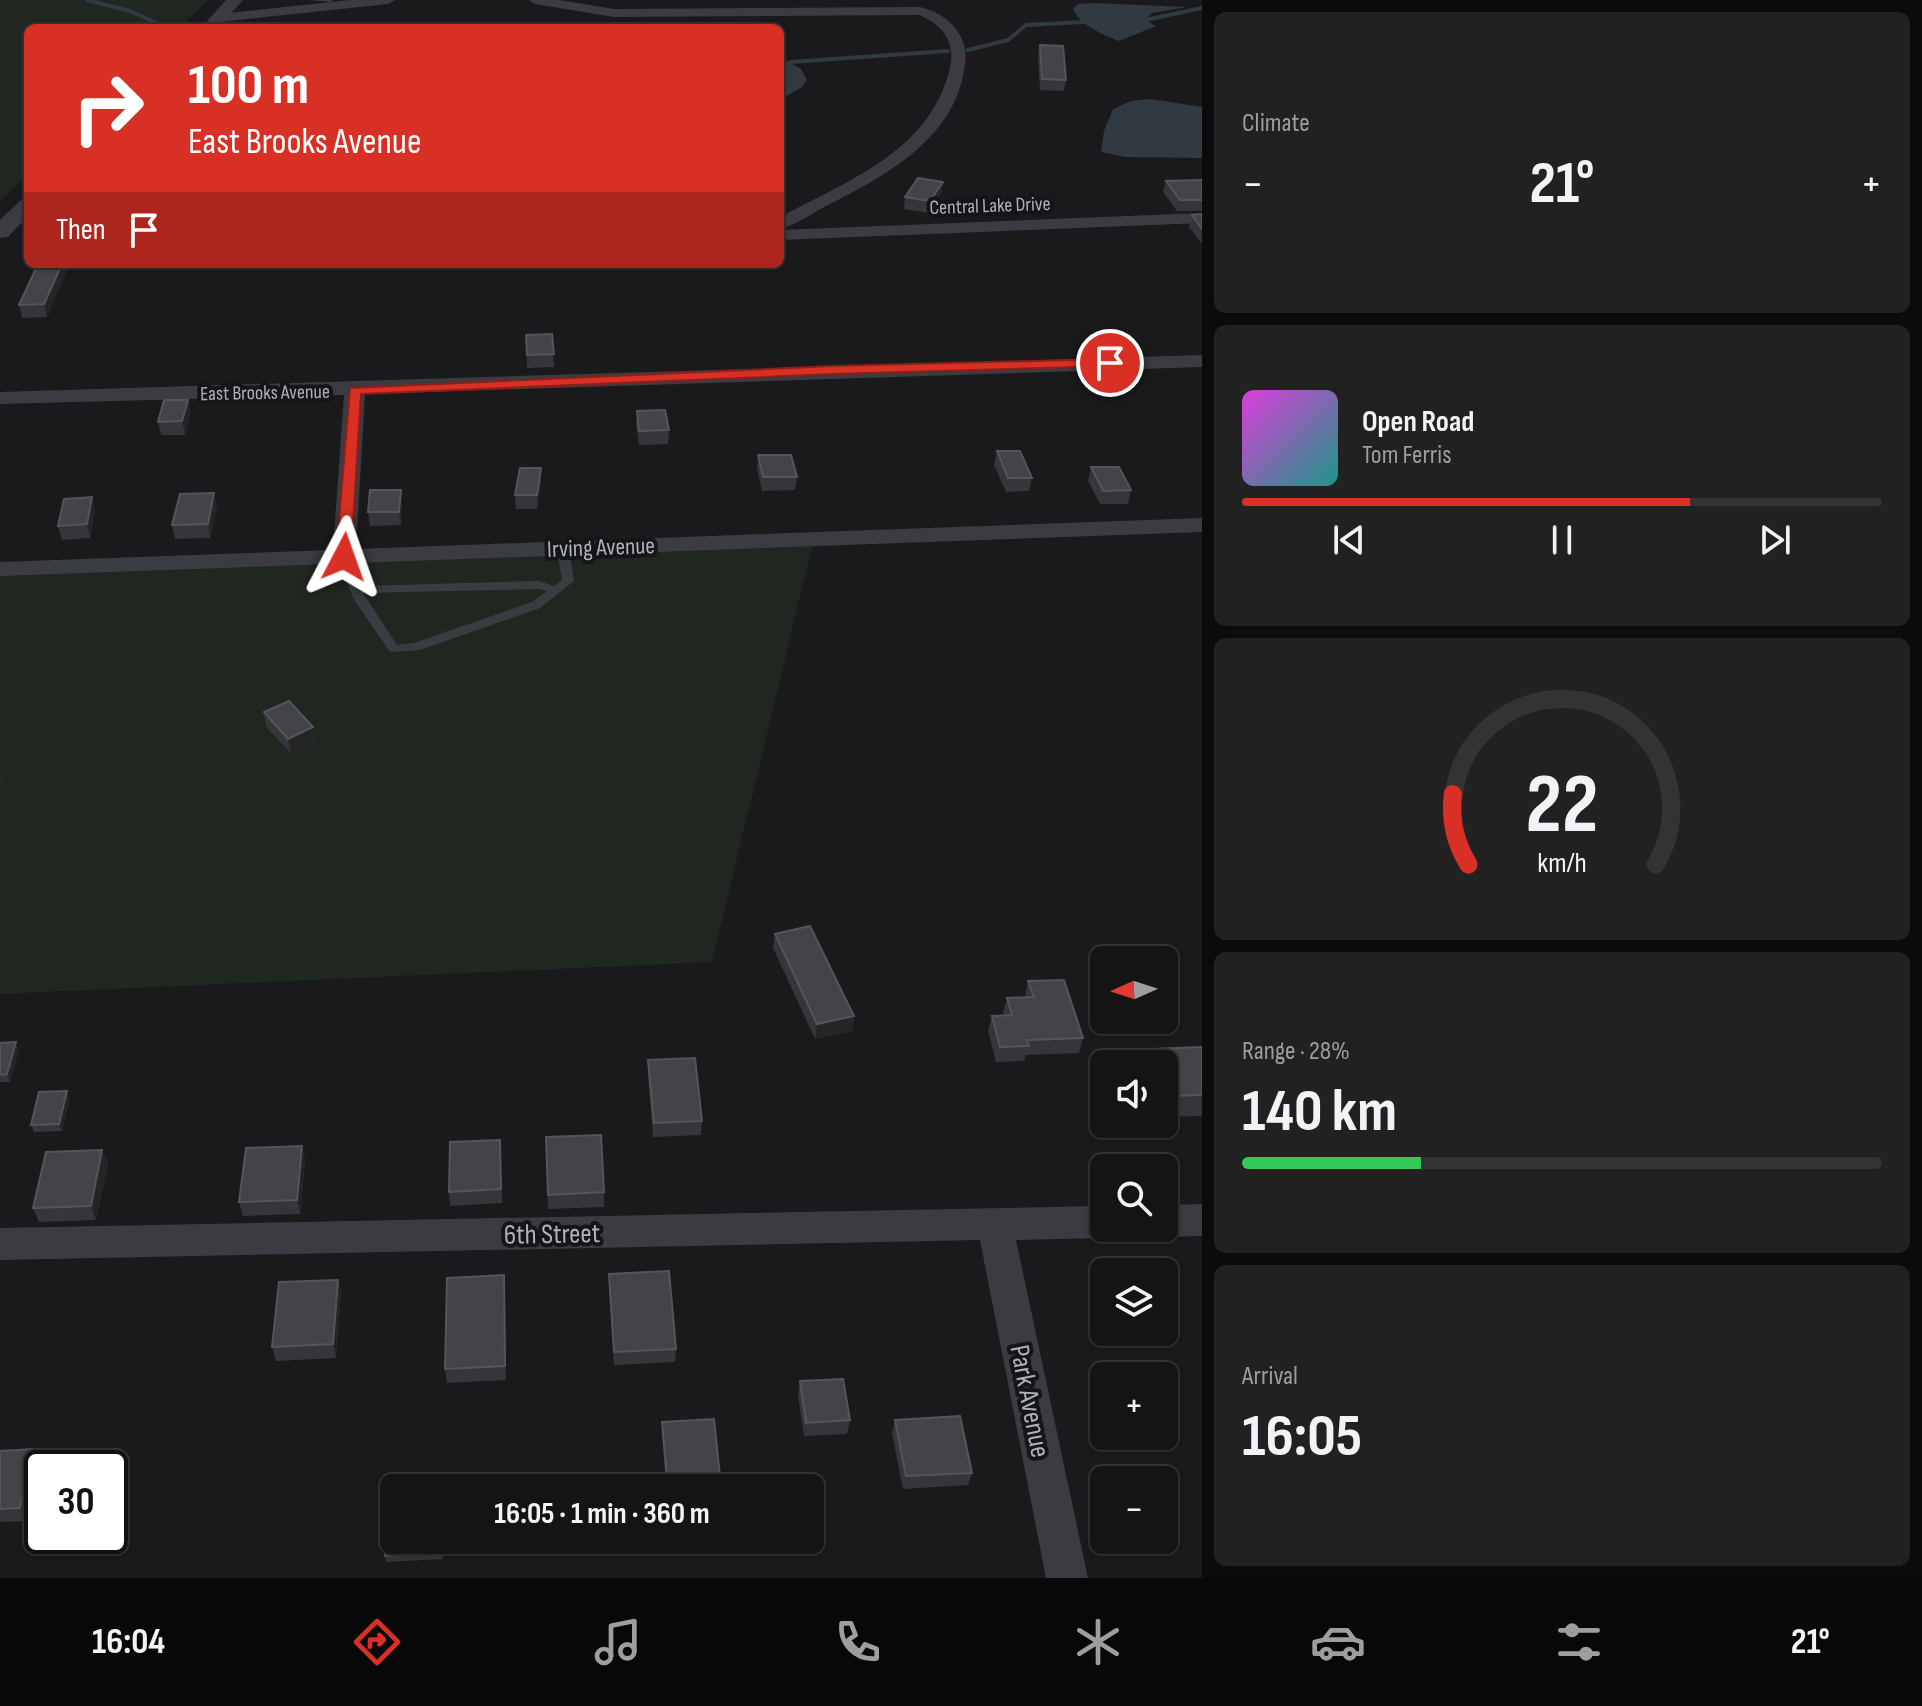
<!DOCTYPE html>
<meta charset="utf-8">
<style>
body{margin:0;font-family:"Sofia Sans Condensed",sans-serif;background:#212122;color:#f1f3f6;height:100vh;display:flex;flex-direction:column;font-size:30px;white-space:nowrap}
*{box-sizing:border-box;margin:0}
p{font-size:26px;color:#9d9ea0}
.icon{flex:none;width:44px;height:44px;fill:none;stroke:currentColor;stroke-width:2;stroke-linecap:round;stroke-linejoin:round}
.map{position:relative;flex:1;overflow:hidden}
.side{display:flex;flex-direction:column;gap:12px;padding:12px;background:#0b0b0c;width:720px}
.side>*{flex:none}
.top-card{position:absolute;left:24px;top:24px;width:760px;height:244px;border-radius:12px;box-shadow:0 2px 6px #0004,0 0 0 2px #333334;background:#d93025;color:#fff;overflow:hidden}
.needle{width:52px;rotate:267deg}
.fabs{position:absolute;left:1090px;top:946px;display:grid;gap:16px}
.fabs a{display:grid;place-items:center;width:88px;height:88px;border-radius:12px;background:#141415;box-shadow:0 2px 6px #0004,0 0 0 2px #333334;font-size:40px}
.speed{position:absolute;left:24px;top:1450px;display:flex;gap:16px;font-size:40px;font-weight:700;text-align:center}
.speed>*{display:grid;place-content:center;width:104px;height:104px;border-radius:50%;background:#141415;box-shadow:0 2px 6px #0004,0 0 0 2px #333334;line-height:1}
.speed .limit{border:4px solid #111;border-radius:12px;background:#fff;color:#111}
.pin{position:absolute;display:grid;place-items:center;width:68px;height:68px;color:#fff;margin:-34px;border:4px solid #fff;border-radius:50%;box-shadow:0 2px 8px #0007}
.me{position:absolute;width:88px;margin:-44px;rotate:4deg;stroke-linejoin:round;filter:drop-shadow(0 0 6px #0008)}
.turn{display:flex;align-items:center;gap:28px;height:168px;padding:0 32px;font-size:36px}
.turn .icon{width:104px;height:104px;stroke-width:2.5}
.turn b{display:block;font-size:56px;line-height:68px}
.then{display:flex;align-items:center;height:76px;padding:0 32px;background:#0003;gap:16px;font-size:30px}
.big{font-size:60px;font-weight:700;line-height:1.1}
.side .card{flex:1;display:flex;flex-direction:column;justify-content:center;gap:12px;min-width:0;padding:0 28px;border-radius:12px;background:#212122}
.side .dial{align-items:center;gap:0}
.dial svg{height:208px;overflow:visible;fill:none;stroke:#333334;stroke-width:7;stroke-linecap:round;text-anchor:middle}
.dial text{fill:#f1f3f6;stroke:none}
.song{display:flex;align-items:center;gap:24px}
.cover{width:96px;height:96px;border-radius:12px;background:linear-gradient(135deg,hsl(300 70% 55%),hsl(170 70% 35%))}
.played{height:8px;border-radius:4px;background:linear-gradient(90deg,#d93025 70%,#333334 70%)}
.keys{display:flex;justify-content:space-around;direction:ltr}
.heat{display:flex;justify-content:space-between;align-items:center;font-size:44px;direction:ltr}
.charge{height:12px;border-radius:6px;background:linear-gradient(90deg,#34c759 28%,#333334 0)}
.trip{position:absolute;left:380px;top:1474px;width:444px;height:80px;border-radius:12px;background:#141415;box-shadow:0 2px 6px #0004,0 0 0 2px #333334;font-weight:700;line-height:80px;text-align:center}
.menu{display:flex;height:128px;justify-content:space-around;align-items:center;background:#080808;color:#9d9ea0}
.menu .icon{width:56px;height:56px}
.menu .on{color:#d93025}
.menu b{font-size:36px;color:#f1f3f6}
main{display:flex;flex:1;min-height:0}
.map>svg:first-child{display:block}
</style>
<main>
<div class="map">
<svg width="1202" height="1578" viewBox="0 0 1202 1578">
<rect width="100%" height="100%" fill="#1a1a1c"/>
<!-- green -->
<g fill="#202721">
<polygon points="0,0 208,0 179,28 28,28 28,174 0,201"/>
<polygon points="814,539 712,962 0,994 0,570"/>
</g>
<!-- water -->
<g fill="#303a40">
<path d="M1093,3l94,4 -35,6 -7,7 11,6 -37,15c-17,-7 -38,-15 -46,-32l5,-5z"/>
<polygon points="780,57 801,69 807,80 802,87 780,100"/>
<polygon points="1151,99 1202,107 1202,158 1125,157 1101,152 1104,131 1113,109 1131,101"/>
</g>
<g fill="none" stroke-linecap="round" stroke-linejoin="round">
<!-- stream -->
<g stroke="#303a40" stroke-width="4">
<polyline points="87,0 130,11 167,28"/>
<polyline points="1145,20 1202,8"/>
<polyline points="968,50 1008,40 1026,25 1083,22"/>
<polyline points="790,62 948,51"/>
</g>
<!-- service -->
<g fill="#3b3c41" fill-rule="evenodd">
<polygon points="308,0 334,0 331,2"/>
<path d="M563,545l6,4 5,32 -34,27 -120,42 -30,2 -37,-54 -15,-41 2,-3h8l13,32 178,-5 15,5 8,-6 -5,-31zM538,589l9,2 -15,11 -118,41 -17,2 -34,-52z"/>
</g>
<!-- minor -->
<g fill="#3b3c41" fill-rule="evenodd">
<polygon points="350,0 395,0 388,4 219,22 212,18 219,14"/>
<path d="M528,0h31l55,9 306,-2c20,5 38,17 44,38 3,11 1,20 -1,31 -14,67 -83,103 -139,131 -14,8 -29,18 -44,22v-12c68,-36 152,-67 170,-150 6,-25 -8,-43 -31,-52l-305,2 -79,-13z"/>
<polygon points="1202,213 1202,223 780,240 780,230"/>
<polygon points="1202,355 1202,367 365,394 356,549 1202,518 1202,532 0,576 0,562 333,550 344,395 0,404 0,392"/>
<polygon points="1202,1204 1202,1236 1164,1237 1151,1232 1149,1228 1164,1228 1164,1205"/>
<polygon points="1104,1206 1104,1228 1119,1228 1117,1233 1104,1238 1016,1240 1088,1578 1046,1578 980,1240 0,1260 0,1228"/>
</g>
<!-- tertiary -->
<g fill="#3b3c41" fill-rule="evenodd">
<polygon points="226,0 243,0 218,28 201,28"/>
<polygon points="28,198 28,216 8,237 0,238 0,220 21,200"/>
</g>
</g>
<!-- wall -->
<g fill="#36363a">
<polygon points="1040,45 1066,80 1064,91 1040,90 1038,55"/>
<polygon points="1202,180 1202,211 1177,211 1163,192 1166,181"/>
<polygon points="943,182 941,194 929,213 904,209 905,197"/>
<polygon points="1202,214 1202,244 1189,227 1192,215"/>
<polygon points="38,264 47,317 22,318 19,305"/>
<polygon points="552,334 554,367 527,368 526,335"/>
<polygon points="188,400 190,413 185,435 161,435 158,422"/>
<polygon points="637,411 669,430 668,444 639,445 636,424"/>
<polygon points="997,451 1032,478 1029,491 1006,492 994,465"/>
<polygon points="758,455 797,477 795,490 762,491 757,469"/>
<polygon points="1091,467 1131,490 1128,504 1100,504 1088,481"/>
<polygon points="541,468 541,482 537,509 516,509 515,495"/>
<polygon points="401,490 402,503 401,525 370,526 368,512"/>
<polygon points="217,507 210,538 175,539 172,525"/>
<polygon points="95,511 90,538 62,540 58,526"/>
<polygon points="264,712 316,742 291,753 266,727"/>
<polygon points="775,934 854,1016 852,1031 815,1039 773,948"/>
<polygon points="1028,981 1083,1038 1079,1053 1026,1055 1024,1061 996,1062 988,1031 992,1016 1004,1016 1003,1013 1007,998 1025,997"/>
<polygon points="0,1043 19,1050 10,1082 0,1082"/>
<polygon points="1202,1047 1202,1116 1164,1117 1164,1064 1148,1064 1154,1049"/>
<polygon points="648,1060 702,1121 701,1135 653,1137 648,1075"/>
<polygon points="70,1099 62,1131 34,1132 31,1125"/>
<polygon points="546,1137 604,1192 604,1207 548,1209"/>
<polygon points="302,1146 305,1160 300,1214 243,1216 239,1202"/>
<polygon points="102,1150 108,1164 96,1220 39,1222 33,1208"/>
<polygon points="501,1154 502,1203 450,1206 449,1192"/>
<polygon points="609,1274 676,1349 675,1362 614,1365"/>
<polygon points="338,1280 341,1293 336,1358 276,1361 272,1347"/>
<polygon points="505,1289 506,1380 447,1383 445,1369"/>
<polygon points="800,1381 850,1420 847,1434 804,1436 798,1395"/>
<polygon points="895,1420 972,1473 968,1485 903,1489 892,1433"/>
<polygon points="662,1422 721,1486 721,1488 666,1488 662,1435"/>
<polygon points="33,1449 39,1462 27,1521 0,1522 0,1451"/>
<polygon points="394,1540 443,1540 443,1559 386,1562 385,1556"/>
</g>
<!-- shaded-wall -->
<g fill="#252528">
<polygon points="943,182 941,194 929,213 930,201"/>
<polygon points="62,264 70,264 47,317 44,304"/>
<polygon points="188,400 190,413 185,435 182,421"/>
<polygon points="541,468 541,482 537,509 537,495"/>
<polygon points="401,490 402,503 401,525 399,512"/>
<polygon points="214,493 217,507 210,538 208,524"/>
<polygon points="92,497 95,511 90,538 87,524"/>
<polygon points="313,727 316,742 291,753 288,739"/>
<polygon points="0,767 5,781 0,784"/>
<polygon points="854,1016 852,1031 815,1039 817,1024"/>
<polygon points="16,1042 19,1050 10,1082 7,1074"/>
<polygon points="67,1091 70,1099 62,1131 59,1124"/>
<polygon points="302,1146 305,1160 300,1214 297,1200"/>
<polygon points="102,1150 108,1164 96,1220 91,1206"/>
<polygon points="504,1275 505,1289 506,1380 505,1366"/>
<polygon points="338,1280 341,1293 336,1358 333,1344"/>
<polygon points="33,1449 39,1462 27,1521 20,1508"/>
</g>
<!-- building -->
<g fill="#434448" stroke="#53555a" stroke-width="2">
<polygon points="1040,45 1063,46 1066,80 1042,79"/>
<polygon points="918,178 943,182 930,201 905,197"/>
<polygon points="1202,180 1202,200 1180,200 1166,181"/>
<polygon points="1202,214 1202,229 1192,215"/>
<polygon points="38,264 62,264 44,304 19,305"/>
<polygon points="552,334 554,354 527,355 526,335"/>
<polygon points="164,400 188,400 182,421 158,422"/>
<polygon points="665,410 669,430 639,431 637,411"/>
<polygon points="997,451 1020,451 1032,478 1008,478"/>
<polygon points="758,455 791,455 797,477 763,477"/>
<polygon points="1091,467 1119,467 1131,490 1103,491"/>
<polygon points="520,468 541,468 537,495 515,495"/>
<polygon points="370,490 401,490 399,512 368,512"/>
<polygon points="214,493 208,524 172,525 180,494"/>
<polygon points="92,497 87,524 58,526 64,499"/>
<polygon points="289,701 313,727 288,739 264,712"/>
<polygon points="810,926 854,1016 817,1024 775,934"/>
<polygon points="1064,980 1083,1038 1027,1040 1029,1046 1000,1047 992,1016 1012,1015 1007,998 1034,997 1028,981"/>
<polygon points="16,1042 7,1074 0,1075 0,1043"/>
<polygon points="1202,1047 1202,1095 1171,1096 1164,1076 1164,1064 1160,1064 1154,1049"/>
<polygon points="695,1058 702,1121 654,1123 648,1060"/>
<polygon points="67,1091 59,1124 31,1125 39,1092"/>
<polygon points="601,1135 604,1192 548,1195 546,1137"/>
<polygon points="500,1140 501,1189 449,1192 450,1142"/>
<polygon points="302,1146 297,1200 239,1202 246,1148"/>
<polygon points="102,1150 91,1206 33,1208 46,1152"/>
<polygon points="669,1271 676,1349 614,1352 609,1274"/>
<polygon points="504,1275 505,1366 445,1369 447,1278"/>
<polygon points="338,1280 333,1344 272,1347 279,1282"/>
<polygon points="843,1379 850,1420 806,1423 800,1381"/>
<polygon points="960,1416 972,1473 906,1476 895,1420"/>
<polygon points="714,1419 721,1486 668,1488 662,1422"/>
<polygon points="33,1449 20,1508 0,1509 0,1451"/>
<polygon points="386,1526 394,1526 394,1540 442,1540 442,1553 385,1556"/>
</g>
<!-- route -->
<polygon fill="#d93025" stroke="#8d1f18" stroke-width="2" points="1110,359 1116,363 1114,366 833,374 361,394 351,557 344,562 336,557 350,388 833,366"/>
<g text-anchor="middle" stroke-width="8" stroke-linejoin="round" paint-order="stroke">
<!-- far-street labels -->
<g font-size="20" fill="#adb2bb" stroke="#151517">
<text transform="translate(990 205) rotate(-2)" y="7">Central Lake Drive</text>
<text transform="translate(265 392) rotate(-1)" y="7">East Brooks Avenue</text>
</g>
<!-- street labels -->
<g font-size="24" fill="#adb2bb" stroke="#151517">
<text transform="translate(601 547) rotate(-2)" y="8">Irving Avenue</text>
</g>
<!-- near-street labels -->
<g font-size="28" fill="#adb2bb" stroke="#151517">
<text transform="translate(552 1233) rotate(-1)" y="10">6th Street</text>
<text transform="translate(1031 1401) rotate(79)" y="10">Park Avenue</text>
</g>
</g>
</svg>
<div class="fabs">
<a><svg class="needle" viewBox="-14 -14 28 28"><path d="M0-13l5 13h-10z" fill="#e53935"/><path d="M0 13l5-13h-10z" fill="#9d9ea0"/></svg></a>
<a><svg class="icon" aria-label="sound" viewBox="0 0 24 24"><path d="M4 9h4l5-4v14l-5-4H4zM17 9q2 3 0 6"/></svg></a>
<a><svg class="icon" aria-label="search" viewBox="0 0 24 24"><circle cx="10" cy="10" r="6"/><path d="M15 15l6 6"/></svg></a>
<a><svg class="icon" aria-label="layers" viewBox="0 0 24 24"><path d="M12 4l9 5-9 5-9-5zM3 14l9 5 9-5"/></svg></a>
<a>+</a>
<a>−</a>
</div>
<div class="speed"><div class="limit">30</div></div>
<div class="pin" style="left:1110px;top:363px;background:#d93025"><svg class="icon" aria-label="arrive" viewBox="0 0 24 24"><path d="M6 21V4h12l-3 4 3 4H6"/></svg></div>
<svg class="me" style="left:344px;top:557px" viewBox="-20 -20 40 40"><path d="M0-17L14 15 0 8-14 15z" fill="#d93025" stroke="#fff" stroke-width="4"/></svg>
<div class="trip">16:05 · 1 min · 360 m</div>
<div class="top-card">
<div class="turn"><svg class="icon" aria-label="right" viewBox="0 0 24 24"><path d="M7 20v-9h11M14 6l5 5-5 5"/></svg><div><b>100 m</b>East Brooks Avenue</div></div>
<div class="then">Then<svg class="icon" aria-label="arrive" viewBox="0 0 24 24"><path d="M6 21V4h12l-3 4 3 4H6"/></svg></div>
</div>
</div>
<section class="side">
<div class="card"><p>Climate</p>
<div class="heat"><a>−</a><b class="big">21°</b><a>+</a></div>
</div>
<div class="card">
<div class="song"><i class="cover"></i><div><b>Open Road</b><p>Tom Ferris</p></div></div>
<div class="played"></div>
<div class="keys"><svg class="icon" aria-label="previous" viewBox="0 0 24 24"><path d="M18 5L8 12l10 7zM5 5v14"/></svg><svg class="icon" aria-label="pause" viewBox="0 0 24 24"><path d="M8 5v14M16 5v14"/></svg><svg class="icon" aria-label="next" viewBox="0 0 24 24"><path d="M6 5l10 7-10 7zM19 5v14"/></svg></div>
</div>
<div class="card dial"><svg viewBox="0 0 100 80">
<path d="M14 69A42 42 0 1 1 86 69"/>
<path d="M14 69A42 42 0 0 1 8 42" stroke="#d93025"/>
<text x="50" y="56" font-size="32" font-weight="700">22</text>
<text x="50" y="72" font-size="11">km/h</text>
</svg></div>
<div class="card"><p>Range · 28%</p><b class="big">140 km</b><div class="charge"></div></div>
<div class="card"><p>Arrival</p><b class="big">16:05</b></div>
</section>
</main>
<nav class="menu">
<b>16:04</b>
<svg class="icon on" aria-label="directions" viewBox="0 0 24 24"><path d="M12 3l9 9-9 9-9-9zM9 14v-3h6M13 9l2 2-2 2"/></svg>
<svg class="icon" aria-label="music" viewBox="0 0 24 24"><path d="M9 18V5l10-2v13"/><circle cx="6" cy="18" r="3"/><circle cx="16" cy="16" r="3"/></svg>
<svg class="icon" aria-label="phone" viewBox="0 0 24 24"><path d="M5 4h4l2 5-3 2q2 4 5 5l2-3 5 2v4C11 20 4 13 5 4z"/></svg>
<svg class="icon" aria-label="climate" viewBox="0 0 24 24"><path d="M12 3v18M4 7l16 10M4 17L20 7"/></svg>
<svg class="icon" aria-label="car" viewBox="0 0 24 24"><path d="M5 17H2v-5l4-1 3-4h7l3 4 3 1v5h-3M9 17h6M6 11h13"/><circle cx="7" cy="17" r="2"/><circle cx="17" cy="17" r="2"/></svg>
<svg class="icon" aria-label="filters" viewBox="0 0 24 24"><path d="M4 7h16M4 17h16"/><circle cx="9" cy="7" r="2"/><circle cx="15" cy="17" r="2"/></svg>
<b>21°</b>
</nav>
